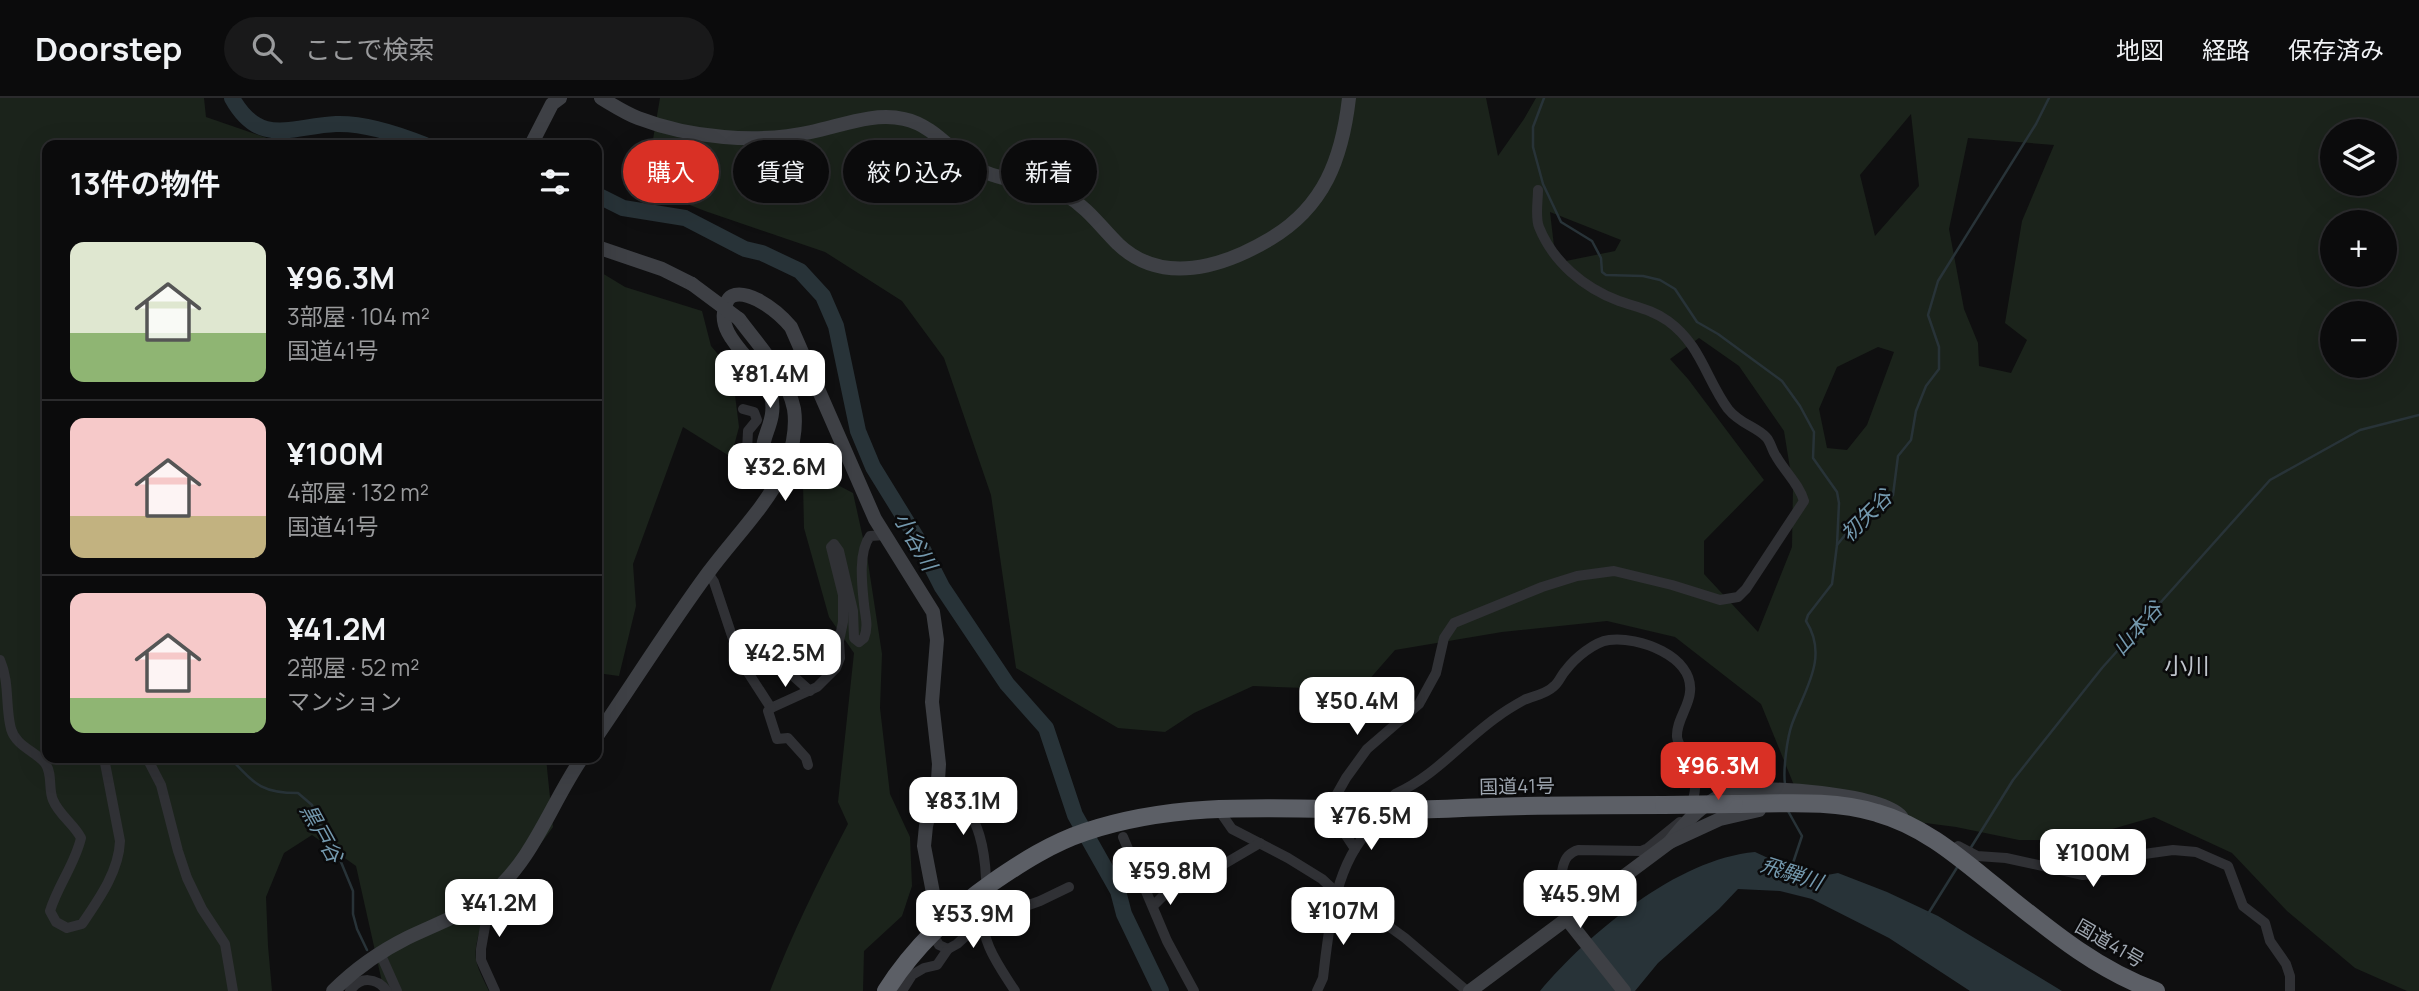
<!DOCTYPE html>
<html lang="ja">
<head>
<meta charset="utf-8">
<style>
  :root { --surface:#0b0b0c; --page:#19191a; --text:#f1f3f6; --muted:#9a9b9d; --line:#2b2b2d; --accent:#d93025 }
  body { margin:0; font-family:Manrope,"Noto Sans JP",sans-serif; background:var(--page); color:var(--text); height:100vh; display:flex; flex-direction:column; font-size:26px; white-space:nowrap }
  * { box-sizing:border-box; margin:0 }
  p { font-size:23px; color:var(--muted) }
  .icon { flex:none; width:38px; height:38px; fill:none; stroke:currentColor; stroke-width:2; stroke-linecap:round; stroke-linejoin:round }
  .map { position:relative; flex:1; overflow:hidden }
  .drawer { position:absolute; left:42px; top:42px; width:560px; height:623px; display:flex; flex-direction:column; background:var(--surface); border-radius:14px; box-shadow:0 7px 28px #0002,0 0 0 2px var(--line) }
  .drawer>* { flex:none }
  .banner { position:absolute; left:623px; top:42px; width:665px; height:63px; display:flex; gap:14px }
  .buttons { position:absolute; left:2320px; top:21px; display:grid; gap:14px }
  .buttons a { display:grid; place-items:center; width:77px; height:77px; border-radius:50%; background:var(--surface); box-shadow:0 7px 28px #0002,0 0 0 2px var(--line); font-size:35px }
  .price { position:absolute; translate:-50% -60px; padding:0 16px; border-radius:14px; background:#fff; color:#222; font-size:23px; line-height:46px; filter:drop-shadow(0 2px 4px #0008) }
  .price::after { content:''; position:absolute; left:50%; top:42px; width:21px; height:16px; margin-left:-10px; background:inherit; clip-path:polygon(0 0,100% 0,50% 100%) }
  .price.selected { background:var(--accent); color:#fff }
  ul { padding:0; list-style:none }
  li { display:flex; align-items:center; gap:21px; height:175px; padding:0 28px }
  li+li { border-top:2px solid var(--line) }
  li span { display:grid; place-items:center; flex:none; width:196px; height:140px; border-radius:14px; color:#555 }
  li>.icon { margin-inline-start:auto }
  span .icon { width:84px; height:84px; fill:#fffc; stroke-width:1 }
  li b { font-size:30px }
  h2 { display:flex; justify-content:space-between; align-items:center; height:84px; padding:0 28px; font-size:30px }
  .tag { padding:0 24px; border-radius:32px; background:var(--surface); box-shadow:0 7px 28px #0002,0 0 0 2px var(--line); font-size:24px; line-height:63px }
  .tag.selected { background:var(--accent); color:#fff }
  header { display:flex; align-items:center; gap:42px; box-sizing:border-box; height:98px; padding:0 35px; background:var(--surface); border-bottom:2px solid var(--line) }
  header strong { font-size:33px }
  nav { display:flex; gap:38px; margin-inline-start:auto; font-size:24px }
  .search { width:490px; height:63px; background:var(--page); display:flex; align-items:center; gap:18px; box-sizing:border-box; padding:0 24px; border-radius:38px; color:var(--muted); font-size:26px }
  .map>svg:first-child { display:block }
  .green { fill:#1b231b; fill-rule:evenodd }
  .water { fill:#283338 }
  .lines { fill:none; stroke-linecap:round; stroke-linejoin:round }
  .stream { stroke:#283338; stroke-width:2.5 }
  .river { stroke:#283338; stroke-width:16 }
  .street { stroke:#303135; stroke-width:10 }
  .secondary { stroke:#3e4045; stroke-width:14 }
  .highway { stroke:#5c5f66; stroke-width:18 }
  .secondary-bridge { stroke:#3e4045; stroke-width:14 }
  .highway-bridge { stroke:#5c5f66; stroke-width:18 }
  .labels { text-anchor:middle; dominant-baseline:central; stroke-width:5; stroke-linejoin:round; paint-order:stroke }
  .street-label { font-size:19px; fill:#9fa7b1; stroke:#0a0a0b }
  .water-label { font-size:21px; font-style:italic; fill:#7499ae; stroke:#0a0a0b }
  .quarter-label { font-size:23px; fill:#c0c5cd; stroke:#0a0a0b }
</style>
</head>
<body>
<header>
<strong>Doorstep</strong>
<div class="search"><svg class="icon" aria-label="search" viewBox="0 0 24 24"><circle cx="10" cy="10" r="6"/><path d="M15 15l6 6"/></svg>ここで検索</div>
<nav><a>地図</a><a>経路</a><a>保存済み</a></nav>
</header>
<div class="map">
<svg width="2419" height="893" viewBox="0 0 2419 893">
  <rect width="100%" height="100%" fill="#0f0f10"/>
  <g class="green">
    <path d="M0,0h204l2,19 81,28h-240v613h499l7,69 -72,98c-9,34 -7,35 8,66h-105l-28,-125 -44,-31 -28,18 -18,44 2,49 4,45h-272z"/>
    <path d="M660,0h826l12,58 26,-37 12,-21h883v893h-12l-52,-23 -68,-57 -55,-58 -78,-36 -80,23h-55l-63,-13 -46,-6 -110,-21 -39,-96 -86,-67 -68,-16 -105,11 -107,18 -35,40 -107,-4 -59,27 -29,19 -47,-4 -102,-60 -25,-173 -47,-137 -42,-57 -77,-49 -120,-41 -48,-19 -6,-41zM1911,16l8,72 -44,50 -15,-61zM2333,33h52v53h-52zM1968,40l86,7 -32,76 -17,102 22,17 -16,33 -32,-7 -1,-23 -14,-34 -15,-80zM1550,114l71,28 -6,11 -59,12zM2333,124h52v53h-52zM2333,215h52v53h-52zM1699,240l40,28 45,65 9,56 -1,60 -34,85 -54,-58v-33l60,-61 -76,-101 -18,-20zM1878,249l16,5 -27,73 -20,25 -20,-2 -8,-39 18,-42z"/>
    <path d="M597,172l28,17 77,24 9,35 21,25 7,56 -8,30 -48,-30 -50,137 3,42 -17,70 -22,-3z"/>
    <path d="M830,383l23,12 14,63 15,98 -2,54 10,86 20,43 2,49 -10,30 -38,35 -1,40h-93c22,-57 49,-112 78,-167l-10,-22 16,-149 -25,-36 -25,-89 -1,-45z"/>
  </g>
  <path class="water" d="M1755,754l46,21 15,4 22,-4 49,19 51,24 124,75h-92l-81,-53 -77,-39 -32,-8 -42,-2 -19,20 -61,54 -23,28h-95c49,-58 137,-132 215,-139z"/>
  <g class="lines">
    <g class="stream">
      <path d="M1544,0l-11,29v20l10,37 18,38 31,19 9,17 1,14 4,3 37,1 17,4 15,9 22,33 21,12 64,47 18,25 14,26 -1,26 24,34 2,11 -2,42 -5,39 -24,31 -2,6c23,36 -1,68 -14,103 -5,14 -9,46 -7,60"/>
      <path d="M1837,447l30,-37 12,1 14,-14 5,-39 13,-16 5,-29 10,-25 13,-17v-22l-11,-32 10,-34 98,-157 13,-26"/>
      <path d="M230,660c25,26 31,35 68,35l14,12 12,29 12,16 17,41v23l4,15 10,21"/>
      <path d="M1788,713l14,25 -12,36"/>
      <path d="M1970,751l43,-69 89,-112 168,-188 90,-50 59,-15"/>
      <path d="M1928,816l30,-48"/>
    </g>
    <g class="river">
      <path d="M232,0c28,50 59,28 104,26 30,-1 62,10 89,21"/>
      <path d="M597,97l26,13 62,10 60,31 17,4 38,18 23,25 13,30 22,105 15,36 45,73 24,47 65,97 39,44 29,87 43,76 6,23 37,77"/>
    </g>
    <g class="street">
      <path d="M743,311l11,3 3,8 -9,11 -1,20 15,1"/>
      <path d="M747,353l-3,10 8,15"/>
      <path d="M708,475l6,9 26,78 31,48 46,-21 19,-19 4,-10 -1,-17 4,-19v-27l-12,-48 3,-3 5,7 14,60 1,27 5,4 5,-4c5,-12 1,-22 0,-34 -2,-19 -6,-52 6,-68l15,-1"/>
      <path d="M0,562c10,23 5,46 11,69 5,17 24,22 34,34 8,11 3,25 8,37 6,15 21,24 28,38 -6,26 -23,47 -31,73l6,11 11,6 15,-4c17,-25 37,-53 38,-83l-16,-83"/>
      <path d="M782,568l28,25"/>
      <path d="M771,610l-3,3 9,28 11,-1 18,20 2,7"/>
      <path d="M147,660l14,27 17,66 9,27 15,31 23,35 8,47"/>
      <path d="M1333,703l13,-23 21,-29 52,-45 17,-31 8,-35 10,-15 88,-36 35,-11 37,-5 58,14 48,15 18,-3 8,-8 58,-88c-5,-17 -19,-29 -28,-45 -4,-5 -5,-14 -10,-19 -11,-11 -26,-13 -38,-28 -22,-30 -27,-64 -60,-88 -15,-11 -32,-14 -49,-20 -35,-13 -66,-39 -80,-74 -4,-10 -1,-26 -1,-37"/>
      <path d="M933,705c7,1 15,-1 22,1 25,6 30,53 31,74"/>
      <path d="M1222,711l1,7 9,13 56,29 34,21 15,14 21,11 47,34 62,53"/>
      <path d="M1394,712l1,-16c40,-18 67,-52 102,-77 8,-6 18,-12 27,-17 9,-4 22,-6 29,-13 6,-4 8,-12 13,-17 9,-12 28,-28 43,-30 29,-4 85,16 81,52 -1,15 -14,29 -13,45 1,11 12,19 16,28 4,12 3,31 -3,42"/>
      <path d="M1334,719l21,32"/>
      <path d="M1123,739l44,104 27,50"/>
      <path d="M1952,754l6,-6 19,10 29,2 77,17 27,-5 27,-15 36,-5 23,2 32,14 15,40 22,17 5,18 16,23 4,12v15"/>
      <path d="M480,804l7,13 -6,34v11l14,31"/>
      <path d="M1153,808l14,-14 16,-4 77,-45"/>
      <path d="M984,810c-6,31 15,58 31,83"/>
      <path d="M1566,820c-6,-12 -8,-51 2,-62 3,-3 6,-5 10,-6l63,1 7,-3 32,-26"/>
      <path d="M932,835l7,12 9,4"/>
      <path d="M380,855l17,38"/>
      <path d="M350,893c10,-15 26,-14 37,0"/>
      <path d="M902,893l10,-16 12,-7 13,-3 11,-16 9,-5 24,-22 59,-21 29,-14"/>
      <path d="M1317,893l6,-13c6,-51 11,-113 49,-151l1,-18"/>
    </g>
    <g class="secondary">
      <path d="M601,0c12,7 24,15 37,20 52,20 119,26 173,14 30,-6 62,-20 93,-13 29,6 47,32 70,47 27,18 62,13 90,28 23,13 36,32 54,50 44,42 105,23 152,-5 54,-32 72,-80 79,-141"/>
      <path d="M531,47l21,-41 8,-6"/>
      <path d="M597,149l65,22 30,15"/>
      <path d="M778,382c-35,-36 2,-47 -7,-85 -7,-31 -59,-57 -45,-91 1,-3 2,-6 6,-8 8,-4 18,0 26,4 13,7 23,15 33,27l84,192 58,93 4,28 -5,62 7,62 -1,16 -12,46 -2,20 10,52 10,24"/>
      <path d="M597,638c37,-54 72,-110 111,-163 25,-34 56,-64 75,-102 9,-18 14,-42 11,-62 -7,-34 -35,-63 -55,-90"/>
      <path d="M1670,744c14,-19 38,-44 61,-50 28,-8 156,2 171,26"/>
      <path d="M1566,820l58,73"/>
      <path d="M333,893c22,-22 46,-39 74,-53 27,-13 58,-24 82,-42 44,-35 62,-93 93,-138"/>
      <path d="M1470,893l200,-149 50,-23 39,-9"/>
    </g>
    <g class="highway">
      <path d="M1734,706c47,0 97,-5 143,9 43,12 76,39 109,66 53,42 105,89 170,112"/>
      <path d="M886,893c26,-42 67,-81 107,-109 29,-20 59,-39 92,-50 100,-34 207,-22 310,-22 31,0 63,-2 95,-3 58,-2 116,-2 174,-2"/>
    </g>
    <path class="secondary-bridge" d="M692,186l47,35"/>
    <path class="highway-bridge" d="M1664,707l70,-1"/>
  </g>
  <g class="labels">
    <g class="street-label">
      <text transform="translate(1517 688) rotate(-1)">国道41号</text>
      <text transform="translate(2110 845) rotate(30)">国道41号</text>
    </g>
    <g class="water-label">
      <text transform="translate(1866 417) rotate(-45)">初矢谷</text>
      <text transform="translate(916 443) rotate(60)">小谷川</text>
      <text transform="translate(2137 530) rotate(-48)">山本谷</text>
      <text transform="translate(322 735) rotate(61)">黒戸谷</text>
      <text transform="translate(1792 775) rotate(18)">飛騨川</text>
    </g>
    <g class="quarter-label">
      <text x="2187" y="567">小川</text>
    </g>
  </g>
</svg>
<div class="buttons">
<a><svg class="icon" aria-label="layers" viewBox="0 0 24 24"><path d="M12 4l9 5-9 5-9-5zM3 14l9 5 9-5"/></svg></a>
<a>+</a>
<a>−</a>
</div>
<b class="price" style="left:770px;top:312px">¥81.4M</b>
<b class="price" style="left:785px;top:405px">¥32.6M</b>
<b class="price" style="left:785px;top:591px">¥42.5M</b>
<b class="price" style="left:1357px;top:639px">¥50.4M</b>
<b class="price selected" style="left:1718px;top:704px">¥96.3M</b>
<b class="price" style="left:963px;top:739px">¥83.1M</b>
<b class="price" style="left:1371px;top:754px">¥76.5M</b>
<b class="price" style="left:2093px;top:791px">¥100M</b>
<b class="price" style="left:1170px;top:809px">¥59.8M</b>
<b class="price" style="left:1580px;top:832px">¥45.9M</b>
<b class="price" style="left:499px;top:841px">¥41.2M</b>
<b class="price" style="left:1343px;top:849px">¥107M</b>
<b class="price" style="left:973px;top:852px">¥53.9M</b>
<div class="banner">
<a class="tag selected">購入</a>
<a class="tag">賃貸</a>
<a class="tag">絞り込み</a>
<a class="tag">新着</a>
</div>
<section class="drawer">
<h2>13件の物件<svg class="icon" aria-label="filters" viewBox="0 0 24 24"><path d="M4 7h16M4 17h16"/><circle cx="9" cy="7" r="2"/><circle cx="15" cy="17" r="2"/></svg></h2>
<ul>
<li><span style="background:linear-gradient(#dfe7d0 65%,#8fb573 0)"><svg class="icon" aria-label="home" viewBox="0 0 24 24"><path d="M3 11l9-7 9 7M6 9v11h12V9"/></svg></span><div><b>¥96.3M</b><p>3部屋 · 104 m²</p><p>国道41号</p></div></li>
<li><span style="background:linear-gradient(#f6c9c9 70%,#c2b280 0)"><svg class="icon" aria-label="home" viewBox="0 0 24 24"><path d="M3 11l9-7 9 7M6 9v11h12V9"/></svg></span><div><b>¥100M</b><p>4部屋 · 132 m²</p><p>国道41号</p></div></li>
<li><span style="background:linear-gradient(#f6c9c9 75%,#8fb573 0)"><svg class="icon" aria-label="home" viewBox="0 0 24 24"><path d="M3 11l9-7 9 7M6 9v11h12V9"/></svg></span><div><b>¥41.2M</b><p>2部屋 · 52 m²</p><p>マンション</p></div></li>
</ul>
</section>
</div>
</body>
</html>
